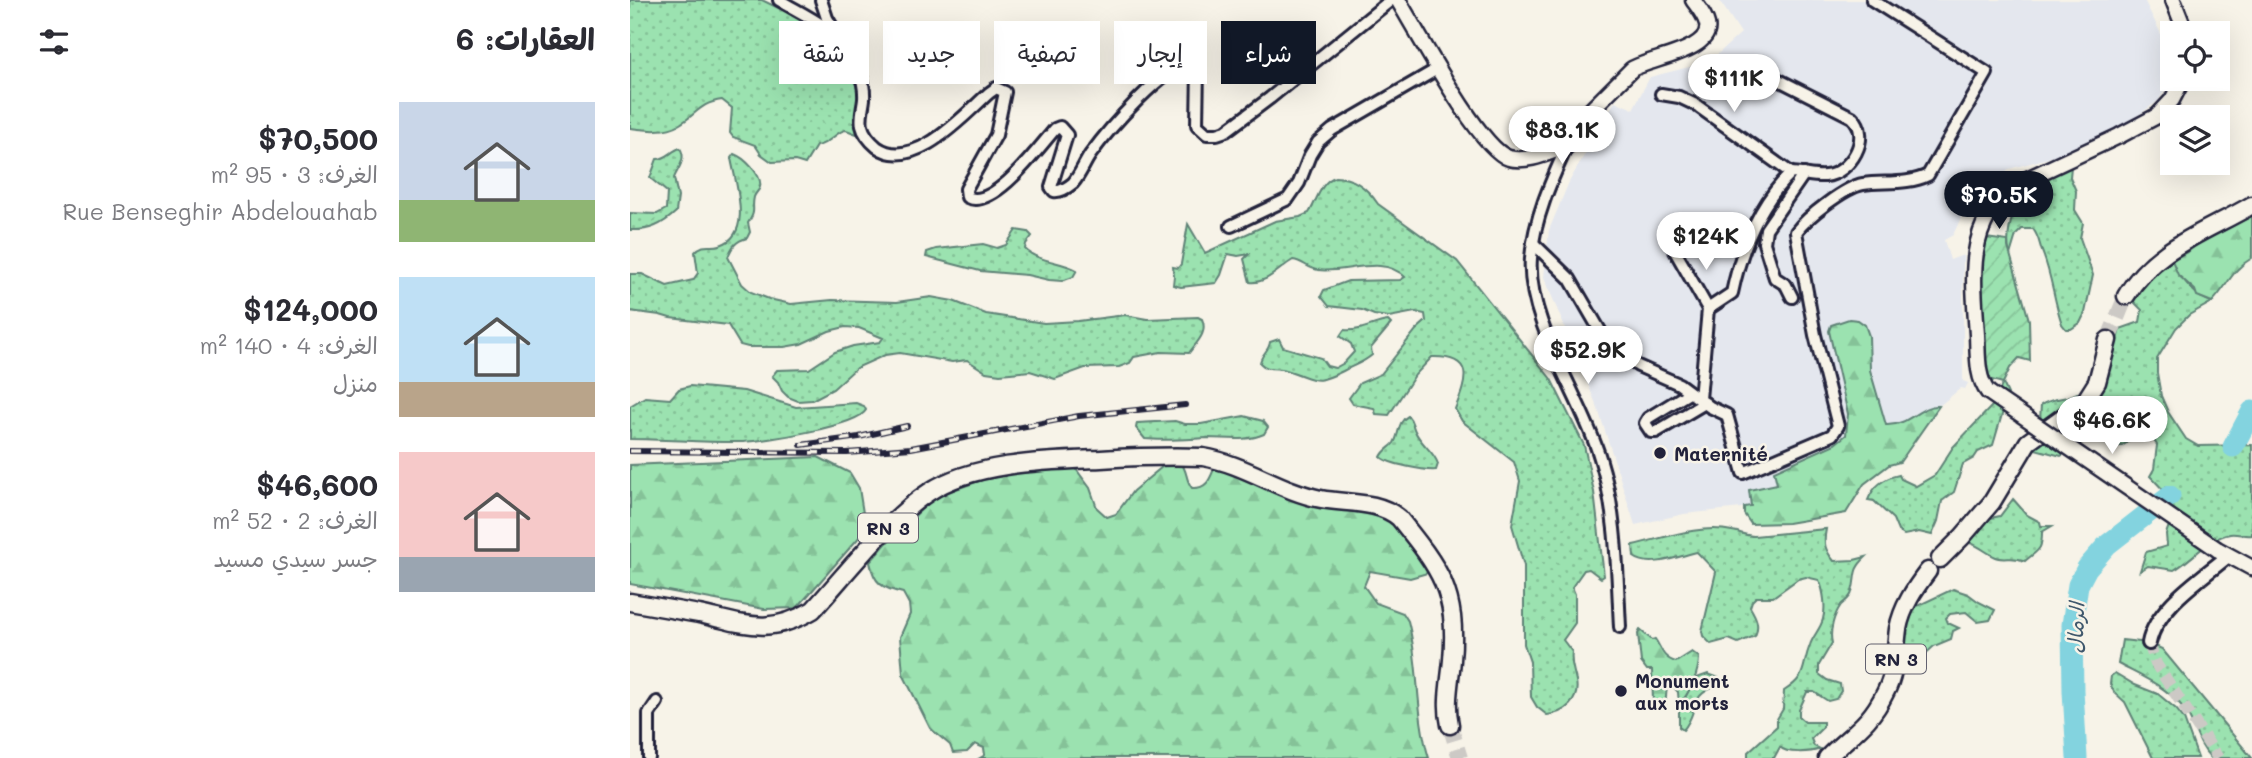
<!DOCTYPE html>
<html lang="ar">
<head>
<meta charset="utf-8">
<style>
  :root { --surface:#fff; --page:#f7f7f7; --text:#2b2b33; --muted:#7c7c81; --accent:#111827 }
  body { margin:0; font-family:Mali,"Playpen Sans Arabic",sans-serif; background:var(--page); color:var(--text); direction:rtl; height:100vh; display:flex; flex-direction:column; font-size:26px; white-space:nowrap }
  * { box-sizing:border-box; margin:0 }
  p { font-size:23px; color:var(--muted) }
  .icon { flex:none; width:38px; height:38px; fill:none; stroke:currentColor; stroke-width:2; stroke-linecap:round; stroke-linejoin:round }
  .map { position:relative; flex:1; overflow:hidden; direction:ltr }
  .panel { display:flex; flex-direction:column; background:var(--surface); width:630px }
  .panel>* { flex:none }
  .hud { position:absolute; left:21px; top:21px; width:665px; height:63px; direction:rtl; display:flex; gap:14px }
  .controls { position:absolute; left:1530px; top:21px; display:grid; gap:14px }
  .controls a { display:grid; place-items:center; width:70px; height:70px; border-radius:0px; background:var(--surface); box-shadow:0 7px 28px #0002; font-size:35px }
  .price { position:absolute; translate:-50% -60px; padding:0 16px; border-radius:24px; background:#fff; color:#222; font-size:23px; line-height:46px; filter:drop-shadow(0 2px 4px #0008) }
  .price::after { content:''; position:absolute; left:50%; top:42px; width:21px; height:16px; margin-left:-10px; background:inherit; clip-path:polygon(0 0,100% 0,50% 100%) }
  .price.active { background:var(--accent); color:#fff }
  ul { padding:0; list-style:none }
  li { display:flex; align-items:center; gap:21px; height:175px; padding:0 35px }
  li span { display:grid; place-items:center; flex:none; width:196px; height:140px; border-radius:0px; color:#555 }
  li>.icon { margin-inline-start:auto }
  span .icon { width:84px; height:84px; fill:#fffc; stroke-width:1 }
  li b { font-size:30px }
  h2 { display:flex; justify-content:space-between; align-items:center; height:84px; padding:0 35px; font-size:30px }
  .tag { padding:0 24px; border-radius:0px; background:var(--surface); box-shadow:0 7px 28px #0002; font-size:24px; line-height:63px }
  .tag.active { background:var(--accent); color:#fff }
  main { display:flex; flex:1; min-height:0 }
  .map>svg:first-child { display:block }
  .built { fill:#e4e7ee }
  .grass { fill:url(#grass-dots); stroke:#5e8276; stroke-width:2 }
  .forest { fill:url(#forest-firs); stroke:#5e8276; stroke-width:2 }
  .garden { fill:url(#garden-furrows); stroke:#5e8276; stroke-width:2 }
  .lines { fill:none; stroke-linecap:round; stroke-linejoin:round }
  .river { stroke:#83d3df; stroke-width:21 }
  .tertiary-tunnel { stroke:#ccc9c5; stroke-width:12; stroke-dasharray:12 6; stroke-linecap:butt }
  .primary-tunnel { stroke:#ccc9c5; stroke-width:16; stroke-dasharray:16 8; stroke-linecap:butt }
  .minor-casing { stroke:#22223b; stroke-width:16 }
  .tertiary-casing { stroke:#22223b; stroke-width:18 }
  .secondary-casing { stroke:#22223b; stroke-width:19 }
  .primary-casing { stroke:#22223b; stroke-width:21 }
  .minor { stroke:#f7f3e8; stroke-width:10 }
  .tertiary { stroke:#f7f3e8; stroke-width:12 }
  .secondary { stroke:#f7f3e8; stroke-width:14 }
  .primary { stroke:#f7f3e8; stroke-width:16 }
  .rail-casing { stroke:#22223b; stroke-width:6 }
  .rail { stroke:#f7f3e8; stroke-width:3.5; stroke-dasharray:10; stroke-linecap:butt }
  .secondary-bridge-casing { stroke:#22223b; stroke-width:19; stroke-linecap:butt }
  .secondary-bridge { stroke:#f7f3e8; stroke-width:14 }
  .poi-dot { fill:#22223b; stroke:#f7f3e8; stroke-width:2.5 }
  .labels { text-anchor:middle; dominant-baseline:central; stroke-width:5; stroke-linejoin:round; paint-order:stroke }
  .shield { fill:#f7f3e8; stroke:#62616f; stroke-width:2 }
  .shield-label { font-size:18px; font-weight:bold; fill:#22223b }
  .poi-label { font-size:19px; font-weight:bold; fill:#22223b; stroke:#f7f3e8; text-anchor:start }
  .water-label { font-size:21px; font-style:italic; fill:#3f576c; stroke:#f7f3e8 }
</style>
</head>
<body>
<main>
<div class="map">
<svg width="1622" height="758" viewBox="0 0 1622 758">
  <defs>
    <pattern id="grass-dots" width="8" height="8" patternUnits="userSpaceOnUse" patternTransform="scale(1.75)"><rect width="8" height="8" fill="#9be2b0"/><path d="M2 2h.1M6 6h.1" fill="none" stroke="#85c298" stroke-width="1.8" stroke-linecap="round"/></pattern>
    <pattern id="forest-firs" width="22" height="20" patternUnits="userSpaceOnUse" patternTransform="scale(1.75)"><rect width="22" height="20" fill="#9be2b0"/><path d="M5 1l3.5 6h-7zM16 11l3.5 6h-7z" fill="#85c298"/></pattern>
    <pattern id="garden-furrows" width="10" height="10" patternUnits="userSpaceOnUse" patternTransform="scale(1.75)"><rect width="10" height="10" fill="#9be2b0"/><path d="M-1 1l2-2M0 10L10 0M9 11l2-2" fill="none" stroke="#85c298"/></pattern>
  </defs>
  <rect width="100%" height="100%" fill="#f7f3e8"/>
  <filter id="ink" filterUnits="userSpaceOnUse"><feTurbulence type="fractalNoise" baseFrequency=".0143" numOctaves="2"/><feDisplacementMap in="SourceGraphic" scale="14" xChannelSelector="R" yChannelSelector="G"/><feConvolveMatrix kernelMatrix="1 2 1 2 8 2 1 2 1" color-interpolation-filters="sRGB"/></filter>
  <g filter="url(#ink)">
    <path class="built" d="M1089,0h425l28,56v23l-14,22 -29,21 -74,34 -46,13 -26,32 -17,6 -13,28 -9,5 6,20 13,-5v126l5,2 -3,6 -4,-1 -22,18 -39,56 -25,9 -98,13 -26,23 -67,7 -49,11 -37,-116 -54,-132 5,-47 20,-48 46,-81 18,8 17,-32 59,-15 32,-29z"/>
    <g class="grass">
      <path d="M0,0h132l39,19 35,27 12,17 11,31 -4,26 2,14c-4,-1 -7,-3 -11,-4 -9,0 -15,14 -30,16l-11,18 -10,-3 -23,1 -11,-8 -6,-9 -22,-8 -3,-4 2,-25 -10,-8c-22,3 -25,14 -42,24 -14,9 -35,6 -50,4z"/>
      <path d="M50,148c7,11 -2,20 -6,30l4,19 -2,15c-14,13 -27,19 -46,18v-17l27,1 9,-5 1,-17 -17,-14 7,-19c10,0 14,-8 23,-11z"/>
      <path d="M104,154c9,3 29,21 26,33 -1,4 -5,6 -6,10 -3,13 3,12 -6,26l2,9 -3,6c-11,3 -15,8 -19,19l14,27 9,8 18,7 22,5 41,-4 65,2 34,-5 22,4 33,13 58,9 34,-2 47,-6 22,4 51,-2 4,2c6,14 -5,23 -13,34l-28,-1 -27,5 -4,6 -11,4 -34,1 -30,11 -25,-8 -30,3 -14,-2 -19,-12 -15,2 -52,-9 -15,2 -29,13 -23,21 -21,11 -14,1 -10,-4 -6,-6 -4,-9 -6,-6 5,-6 32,-1 26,-17 18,-6 27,-4 3,-4 -24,-10 -14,-1 -16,4 -28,13 -17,3h-36l-8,-2 -12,-20 -58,-7 -10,-3 -30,-4v-37h12l25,12 26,-6 5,-7 -3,-21c9,-10 15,-4 25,-7 34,-10 15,-63 11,-87z"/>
      <path d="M1441,167l-1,10 6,14 -1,19 8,13 -3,15 13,37 -8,38 -5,10 -9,6h-5l-4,-5c-8,-23 -10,-47 -19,-70 -4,-9 -3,-16 -10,-25h-11l-6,6 -6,20c-6,-21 5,-60 24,-72 11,-7 25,-11 37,-16z"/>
      <path d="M705,177c20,0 33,12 43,27l79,57 94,118 33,66 10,47 10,84 -3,2 -12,-9 -5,1 -12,17 3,7v29l-12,17 9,12c-2,12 2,18 4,29 4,20 -11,32 -29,34l-10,-8 -6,-10 -1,-35 -6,-18v-78l-12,-41 8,-44 -6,-19 -52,-41 -7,-12c12,-29 20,-53 -23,-52l-17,18 -26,40 -13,-1 -2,-6 -21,-4 -4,-6 11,-15 21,-9 35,-44 10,-9 -1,-7 -10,-2 -26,5 -15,-2 -12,-5 -33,-4 -8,-10 3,-6 24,-9 52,-1 5,-3c-22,-23 -60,-3 -87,-7 -10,-1 -15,-9 -25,-10 -14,8 -26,24 -43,22l-6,-23 5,-5 -11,2 -10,-2 -7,21 -5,8 -35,4 -8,-2 1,-9 -1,-9 5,1 3,-4 7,-40 17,29 70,-32 25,-4 9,-4c8,-12 11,-31 26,-36z"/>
      <path d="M386,230l12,2 4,4 -6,8 -1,5c13,13 36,12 52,21l-4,7 -11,4 -13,-1 -22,-5 -47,-4 -54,-14 1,-5 9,-3 47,-5 14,4 9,-3z"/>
      <path d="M1542,260c8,16 22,37 40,42l-23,13 -13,13 -19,31v14l4,23 7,16 18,27 12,7 54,-1v90c-8,1 -15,-2 -22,-1 -22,4 -38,26 -56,36l-26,-4 -8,5 6,-19 21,-6 -1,-12 7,-20 -4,-7v-11l-19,-20 4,-7 3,-24c-11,-14 -9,-32 -18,-47l-5,1c2,23 14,31 -12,47h-6l-7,-10 -14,-9 -12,8 1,6 -23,15 -26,-7 -3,-5 8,-24 1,-15c11,-8 24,-5 36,-12l12,12 17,-25 14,-51 20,-7 2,-12 -10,-10 2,-6 28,-30z"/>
      <path d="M758,321l3,3 -20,24 1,7c-9,8 -18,10 -29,16 -30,15 -27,8 -57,-1 -9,-3 -19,1 -26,-7 1,-9 9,-12 10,-21l9,-3 4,8 38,11 6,8 8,2 9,-5 10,-11 -3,-8 -11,-8 4,-6c17,2 28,-7 44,-9z"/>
      <path d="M1373,383l5,11 -15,51 -15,7 -4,6 -11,6 -9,28 -12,9 -4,20 -6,14 -13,-3 -15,3 -6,-4 -5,-12 -19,-18 -6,-1c6,-15 16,-22 31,-25l2,4 15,7 19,-11 18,-28 39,-41z"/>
      <path d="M60,386l54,5 52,16 60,-4 8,3 2,4c-8,16 -102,31 -123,32 -37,1 -75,-3 -113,-3v-33l15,-9 25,2 9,-10z"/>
      <path d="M614,416l19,5 5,6 -4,7c-18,8 -37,4 -56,4 -21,1 -42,3 -63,1l-9,-11 1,-5 38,-2 10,3h16z"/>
      <path d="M778,416c5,5 4,9 7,15 6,14 19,20 23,33l-2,6c-11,1 -48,-6 -55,-13 3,-7 9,-9 13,-14 6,-10 3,-21 14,-27z"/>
      <path d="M1383,499l14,16 13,7 1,4h11l-10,6c0,19 -3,17 -17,29 -13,-6 -19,0 -29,-4 -10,-4 -16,-11 -26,-14l-1,-7 17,-17 14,-3z"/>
      <path d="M1196,529c-3,15 -1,21 8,32l20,-1 12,-3c-15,14 -9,18 -14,35 -1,6 -7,9 -11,13 -7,10 -12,26 -9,38l-13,22v9l8,6 13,4 1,7 -5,8 -8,2 -14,-9h-7l-8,18v7l6,5h18v5l-12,12 3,7 6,3c-10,4 -34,5 -40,-2l-6,11h-26v-6l29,-26v-7l6,-10 1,-18c24,-15 17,-23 26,-46 3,-9 11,-17 13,-26 3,-11 1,-28 -4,-39l-13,-3 -8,2 -25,18h-17l-4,4 -2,6c6,10 10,18 5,29l-17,7 -9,-4 -18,5 -8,-8 -1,-5 14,-59 -19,-20c-18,4 -47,17 -63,5l-1,-12c31,-7 67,-21 99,-14 8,1 14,5 22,5z"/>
      <path d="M1323,589l15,5 11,8 16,8 -5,10 -12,2 -12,-10 -16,2 -4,4 2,5 11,5 -6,3 -2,8 -17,7 -13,12c-25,-15 -18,-27 -8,-50z"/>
      <path d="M1492,640l27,3 13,6 90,109h-41c-12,-12 -15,-28 -23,-43 -15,-26 -44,-37 -70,-51z"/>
      <path d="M1485,673l20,12 23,9 18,15 8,10 14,39h-45l-28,-56 -11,-10 -4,-8 1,-8z"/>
      <path d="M1078,674l11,4v3l-2,5c-29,9 -18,27 -34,44l-4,-3v-22l6,-7 9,-19z"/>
    </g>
    <g class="forest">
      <path d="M1622,216v42c-21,12 -24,28 -40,44l-15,-6 -2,-6 -17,-15 -6,-15 17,-9 18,-14z"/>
      <path d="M1219,319l9,1 7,5 4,11 1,34 16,55c23,1 35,-21 53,-19l-39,56 -11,3 -25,19 -18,29 -58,10 -37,1 -7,-10v-7l7,-1 -2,-16 28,-6 -3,-13 61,-27 11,-9 2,-21 -19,-83 2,-6z"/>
      <path d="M188,457l32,16 9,15 4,25 -1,21 -65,74 -33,1 -134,-25v-119z"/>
      <path d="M538,462h12c8,8 5,18 12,26 16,1 18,-10 24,-24l161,49 20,14 34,45 -21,6 -40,-7 -6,15 12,17 27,10 5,8c12,45 7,92 21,137h-449l5,-3 -1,-7 -9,-4 -8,8 -14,1 -3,-8 -20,-17 -27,-54 -3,-37 10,-23 -1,-10 -6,-11c-21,-5 -29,-9 -33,-31l22,-25 44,-41 66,-23 71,-8 17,23 7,20 10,9 9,-3 17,-23z"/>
      <path d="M1010,630l12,10 3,-1c7,10 7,19 21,23l16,-10 7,5c0,16 -9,35 -20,48l-1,-13 -6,-7 -5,1 -2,21h-6l-6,-6 -1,-31h-5l-6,-8 -3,-28z"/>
    </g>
    <path class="garden" d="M1356,238l22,3v6l21,73 1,41 -11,-3 -9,10 -7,15 -11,-3v7l-5,-17 -9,-98z"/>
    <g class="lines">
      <g class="river">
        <path d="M1603,447l19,-36"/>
        <path d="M1447,758l-4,-67 -1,-66 6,-40 9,-17 20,-23 63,-49"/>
      </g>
      <path class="tertiary-tunnel" d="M1519,643l7,21 62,94"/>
      <g class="primary-tunnel">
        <path d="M1478,340l18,-44"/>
        <path d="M820,725l10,33"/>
      </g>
      <g class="minor-casing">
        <g id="minor">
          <path d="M149,0c23,14 53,27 69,49 9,14 17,33 16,50 -1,10 -4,17 -2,27 2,9 8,15 15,21 37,26 88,-33 112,-54l7,-5 9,4 -9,43 -30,54 1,8c26,14 73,-51 88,-68l5,-2 7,8 -16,52 3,4c7,1 13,-3 19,-8 7,-8 11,-19 17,-28 18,-25 74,-90 104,-95l4,8 -1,57 10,9h10l9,-3 44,-33 121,-98"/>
          <path d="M191,0l6,18 10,17"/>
          <path d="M1031,94l18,3 17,8 95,68"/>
          <path d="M937,146c-16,35 -33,73 -36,112 -5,64 51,139 69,200 17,54 17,113 20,169"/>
          <path d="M601,226l57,-27 11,-16 11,-28 8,-13 14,-12 107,-62"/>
          <path d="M903,243l37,36 39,67 29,20 41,18 31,23 17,8 16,58 89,-38 6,-9 -23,-91 -19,-103c11,-15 49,-45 67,-48 21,-3 45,1 65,-9l59,-102 -115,-73"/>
          <path d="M1045,251l33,58"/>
          <path d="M1162,297l-6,-12 -11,-7 -11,-35 2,-14 38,-55"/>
          <path d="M1059,393l-41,25 -3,5 6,9h5l49,-29"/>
          <path d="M1070,399l8,-90 24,-16c9,-43 27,-89 59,-120 11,0 23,4 34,3 25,-2 48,-40 27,-59l-77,-39"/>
          <path d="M19,758v-44l8,-12"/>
        </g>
      </g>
      <g class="tertiary-casing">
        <path id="tertiary" d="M1519,643c7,-36 52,-64 79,-87"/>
      </g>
      <g class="secondary-casing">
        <g id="secondary">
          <path d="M768,0c19,31 81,149 111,158 19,5 40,-6 58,-12l17,-29 48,-48c18,-11 81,-18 75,-45 -2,-9 -9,-17 -14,-24"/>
          <path d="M1543,0l13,33"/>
          <path d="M1358,392c-12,-15 -10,-39 -11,-57 -4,-62 -13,-119 48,-155l94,-44 38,-20 15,-16 11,-21"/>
          <path d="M1587,549l35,19"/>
        </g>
      </g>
      <g class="primary-casing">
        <g id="primary">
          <path d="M1496,296c28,-48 80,-64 126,-91"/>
          <path d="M1310,559l22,-22 30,-35 36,-60 57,-41 12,-19 11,-42"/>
          <path d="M0,602c23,4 46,8 69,12 46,10 70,22 114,-4 33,-36 76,-92 116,-118 45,-30 120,-31 172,-33 34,-2 68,-3 102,-2 42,7 77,34 118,42 26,5 57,1 78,19 41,51 59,74 53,142 -2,23 -7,43 -2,65"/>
          <path d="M1197,758c23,-24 42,-32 58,-65 11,-20 10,-42 13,-64 4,-22 17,-41 30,-58"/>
        </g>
      </g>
      <use href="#minor" class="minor"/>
      <use href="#tertiary" class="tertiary"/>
      <use href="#secondary" class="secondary"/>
      <use href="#primary" class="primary"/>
      <g class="rail-casing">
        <g id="rail">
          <path d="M171,445l58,-8 48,-11"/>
          <path d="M0,451l217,2 64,-5 168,-32 106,-11"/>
        </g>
      </g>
      <use href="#rail" class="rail"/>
      <g class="secondary-bridge-casing">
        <path id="secondary-bridge" d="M1358,392l229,157"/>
      </g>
      <use href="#secondary-bridge" class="secondary-bridge"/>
    </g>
  </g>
  <g class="poi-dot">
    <circle cx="1030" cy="453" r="7"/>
    <circle cx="991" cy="691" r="7"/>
  </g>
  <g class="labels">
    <g class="shield">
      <rect x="228" y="513.5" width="60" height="29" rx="5"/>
      <rect x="1236" y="644.5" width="60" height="29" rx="5"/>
    </g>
    <g class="shield-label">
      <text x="258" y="528">RN 3</text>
      <text x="1266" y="659">RN 3</text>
    </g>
    <g class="poi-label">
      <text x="1044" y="453">Maternité</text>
      <text x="1005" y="680">Monument<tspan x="1005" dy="22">aux morts</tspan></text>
    </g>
    <g class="water-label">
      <text transform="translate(1445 628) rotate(-88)">الرمال</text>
    </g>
  </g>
</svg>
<div class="controls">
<a><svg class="icon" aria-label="locate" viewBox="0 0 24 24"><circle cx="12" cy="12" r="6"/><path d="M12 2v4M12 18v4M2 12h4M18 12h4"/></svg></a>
<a><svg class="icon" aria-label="layers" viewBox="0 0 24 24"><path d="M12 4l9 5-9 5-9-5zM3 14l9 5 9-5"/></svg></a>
</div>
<b class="price" style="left:1104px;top:114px">$111K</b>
<b class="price" style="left:932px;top:166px">$83.1K</b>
<b class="price active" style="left:1369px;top:231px">$70.5K</b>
<b class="price" style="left:1076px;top:272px">$124K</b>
<b class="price" style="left:958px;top:386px">$52.9K</b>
<b class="price" style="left:1482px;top:456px">$46.6K</b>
<div class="hud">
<a class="tag active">شراء</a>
<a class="tag">إيجار</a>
<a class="tag">تصفية</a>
<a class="tag">جديد</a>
<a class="tag">شقة</a>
</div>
</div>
<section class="panel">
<h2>العقارات: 6<svg class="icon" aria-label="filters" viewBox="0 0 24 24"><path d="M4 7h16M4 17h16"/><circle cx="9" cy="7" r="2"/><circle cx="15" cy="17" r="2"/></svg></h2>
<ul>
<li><span style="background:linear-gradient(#c9d6e8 70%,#8fb573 0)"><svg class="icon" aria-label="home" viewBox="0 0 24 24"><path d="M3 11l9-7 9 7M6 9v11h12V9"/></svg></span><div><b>$70,500</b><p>الغرف: 3 · 95 m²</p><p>Rue Benseghir Abdelouahab</p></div></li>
<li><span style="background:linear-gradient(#bfe0f5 75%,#b9a48a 0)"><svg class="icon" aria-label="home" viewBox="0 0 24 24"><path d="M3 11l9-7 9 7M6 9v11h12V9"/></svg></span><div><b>$124,000</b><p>الغرف: 4 · 140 m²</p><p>منزل</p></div></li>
<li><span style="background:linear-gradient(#f6c9c9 75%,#9aa5b1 0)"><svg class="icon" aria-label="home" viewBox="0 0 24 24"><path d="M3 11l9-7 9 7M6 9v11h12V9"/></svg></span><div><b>$46,600</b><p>الغرف: 2 · 52 m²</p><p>جسر سيدي مسيد</p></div></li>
</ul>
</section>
</main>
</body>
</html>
